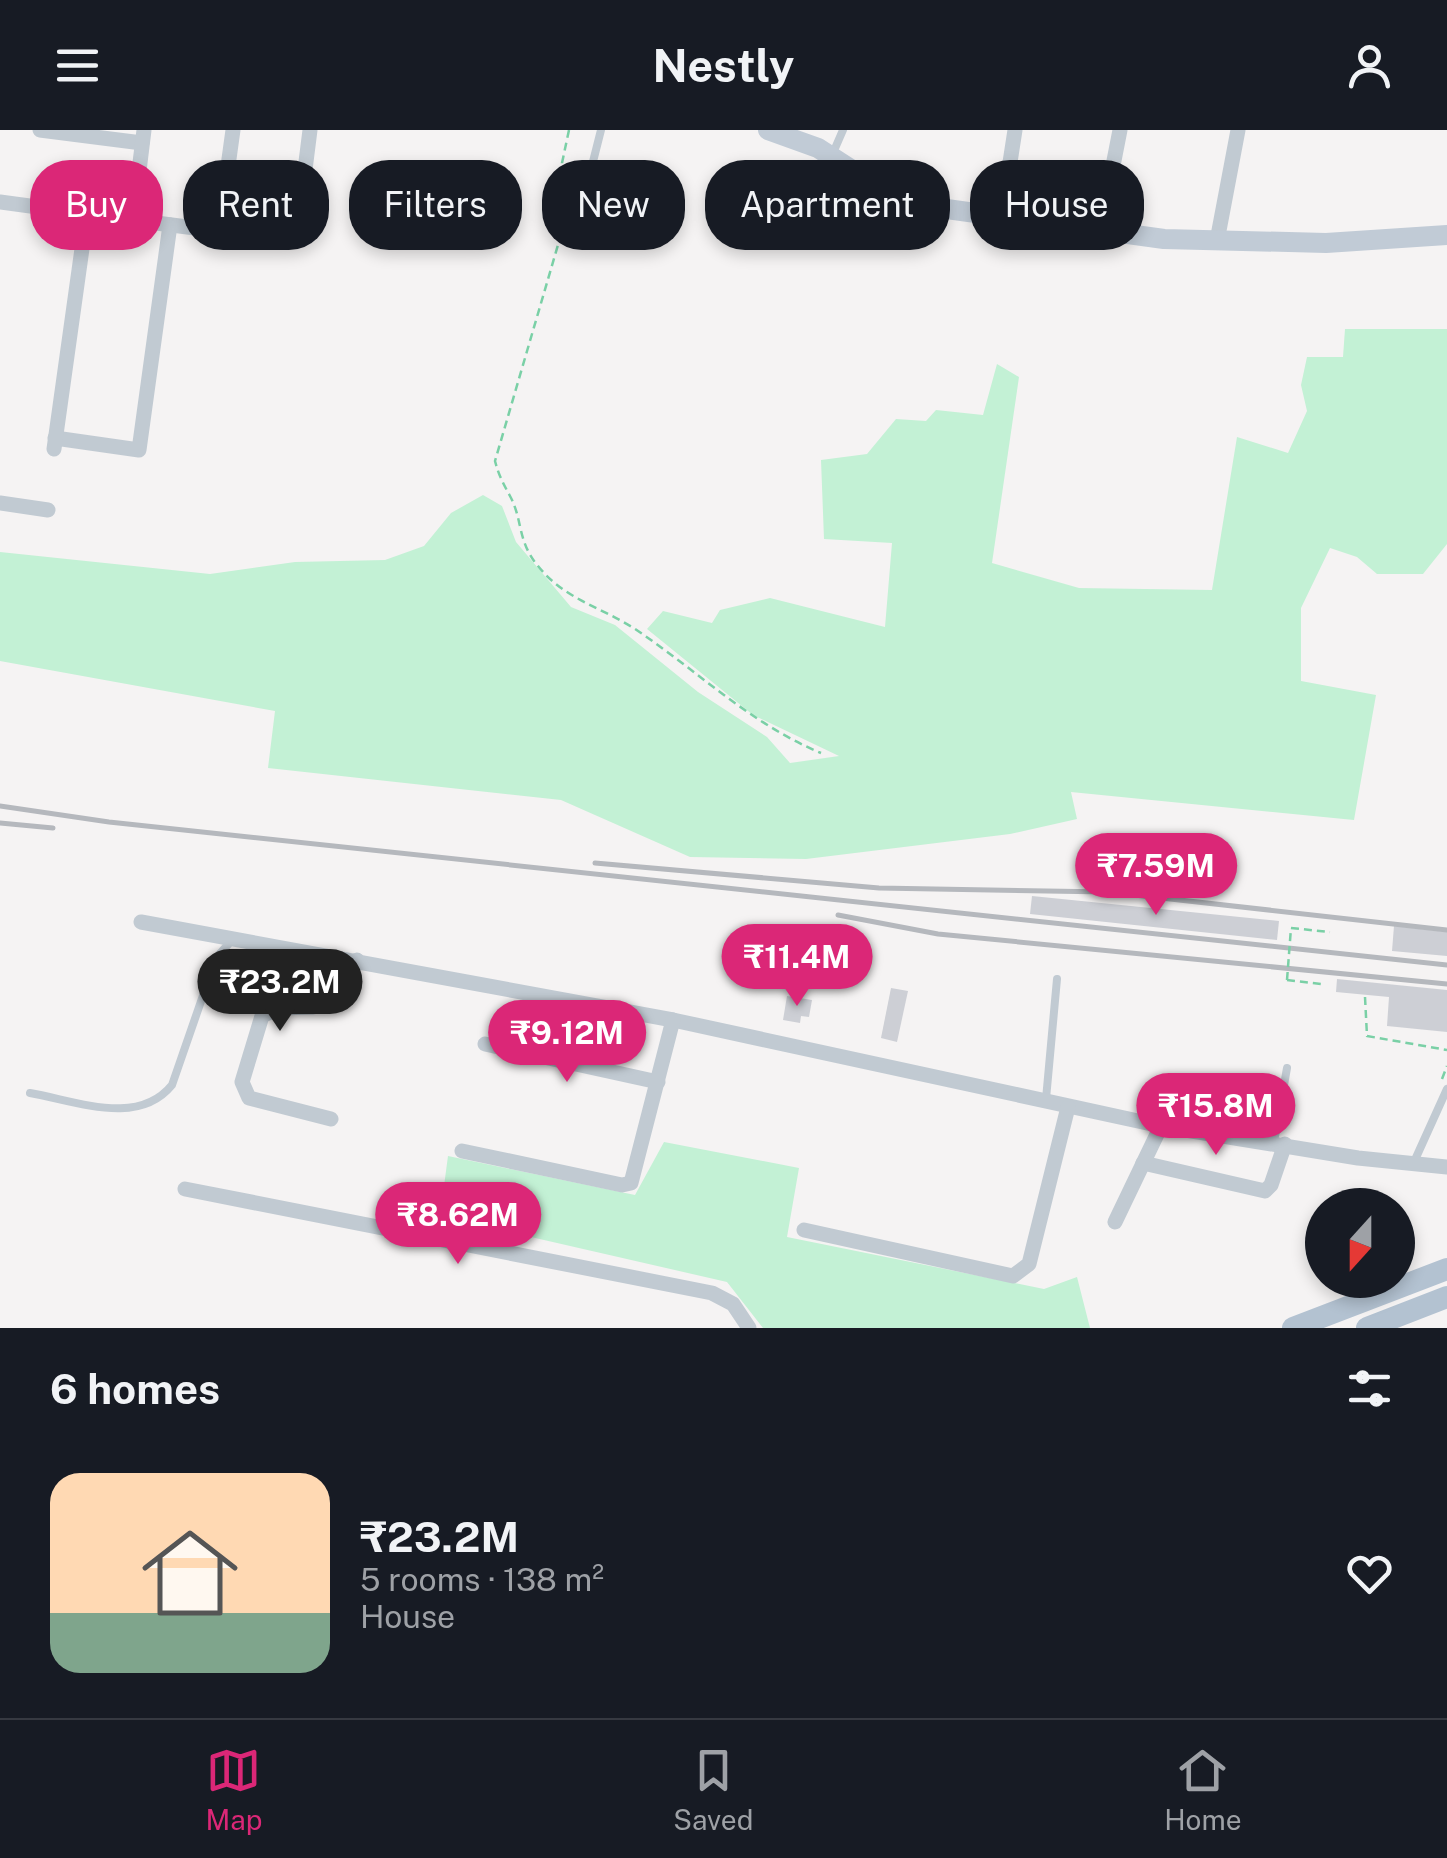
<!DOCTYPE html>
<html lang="en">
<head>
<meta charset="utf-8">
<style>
  :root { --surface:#171b24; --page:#242831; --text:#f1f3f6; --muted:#9ea1a6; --line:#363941; --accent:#db2777 }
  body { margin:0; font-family:"Public Sans",sans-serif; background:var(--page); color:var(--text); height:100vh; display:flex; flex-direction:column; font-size:38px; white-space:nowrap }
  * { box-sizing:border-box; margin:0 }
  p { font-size:32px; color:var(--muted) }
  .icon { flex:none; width:55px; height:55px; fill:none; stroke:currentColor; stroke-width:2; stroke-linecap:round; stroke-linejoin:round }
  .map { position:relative; height:1198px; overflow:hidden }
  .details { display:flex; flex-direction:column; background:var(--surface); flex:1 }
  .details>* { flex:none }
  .hud { position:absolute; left:30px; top:30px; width:1388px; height:90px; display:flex; gap:20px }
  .needle { width:65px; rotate:201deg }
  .buttons { position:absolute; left:1305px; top:1058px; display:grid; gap:20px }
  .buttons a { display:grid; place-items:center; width:110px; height:110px; border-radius:50%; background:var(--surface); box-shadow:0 5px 15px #0003; font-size:50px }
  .price { position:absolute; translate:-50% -85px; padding:0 22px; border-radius:35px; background:var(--accent); color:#fff; font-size:32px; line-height:65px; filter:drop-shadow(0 2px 5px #0008) }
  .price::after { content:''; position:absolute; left:50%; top:60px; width:30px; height:22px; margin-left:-15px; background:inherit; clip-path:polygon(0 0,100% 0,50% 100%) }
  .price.active { background:#222; color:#fff }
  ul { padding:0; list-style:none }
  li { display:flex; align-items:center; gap:30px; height:250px; padding:0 50px }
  li span { display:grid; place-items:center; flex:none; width:280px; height:200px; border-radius:30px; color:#555 }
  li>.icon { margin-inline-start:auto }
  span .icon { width:120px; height:120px; fill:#fffc; stroke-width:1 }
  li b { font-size:42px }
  h2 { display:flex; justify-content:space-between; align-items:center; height:120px; padding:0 50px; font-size:42px }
  .chip { padding:0 35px; border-radius:40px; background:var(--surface); box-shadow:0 5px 15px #0003; font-size:35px; line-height:90px }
  .chip.active { background:var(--accent); color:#fff }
  header { display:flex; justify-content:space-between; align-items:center; height:130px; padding:0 50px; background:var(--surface); font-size:45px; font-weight:700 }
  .menu { display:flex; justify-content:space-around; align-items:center; height:140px; border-top:2px solid var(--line); background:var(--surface); font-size:28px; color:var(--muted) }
  .menu a { display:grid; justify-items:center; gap:5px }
  .menu .active { color:var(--accent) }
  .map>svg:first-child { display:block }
  .green { fill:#c3f1d5 }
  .building { fill:#cdcfd5 }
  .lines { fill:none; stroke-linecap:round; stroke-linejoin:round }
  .path { stroke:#7ad0a6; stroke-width:2.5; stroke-dasharray:8 5; stroke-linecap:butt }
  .lane { stroke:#c1cad2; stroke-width:8 }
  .street { stroke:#c1cad2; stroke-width:15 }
  .secondary { stroke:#c1cbd6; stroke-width:20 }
  .primary { stroke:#b3c2d1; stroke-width:22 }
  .rail { stroke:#b5b8bd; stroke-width:5 }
  .path-bridge { stroke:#7ad0a6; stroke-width:2.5; stroke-dasharray:8 5; stroke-linecap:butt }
</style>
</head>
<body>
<header><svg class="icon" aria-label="menu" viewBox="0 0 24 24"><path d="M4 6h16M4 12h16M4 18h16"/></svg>Nestly<svg class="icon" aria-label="person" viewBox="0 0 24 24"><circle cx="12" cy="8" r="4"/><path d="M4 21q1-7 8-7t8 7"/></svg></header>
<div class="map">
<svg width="1447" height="1198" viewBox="0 0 1447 1198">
  <rect width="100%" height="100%" fill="#f5f3f3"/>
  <g class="green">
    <path d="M1345,199h102v215l-24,30h-46l-20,-17 -27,-9 -29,60v73l75,14 -22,125 -283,-28 6,27 -67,15 -204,25 -116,-2 -129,-57 -293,-32 7,-57 -275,-50v-109l210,22 85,-12 90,-2 39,-14 27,-33 32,-18 19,11 14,36 55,65 44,18 83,67 69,45 23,26 49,-7 -86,-41 -106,-86 16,-18 49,12 8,-13 50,-12 115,29 7,-84 -68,-4 -3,-79 46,-6 29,-35 30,2 10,-11 47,5 14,-51 22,13 -27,186 87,25 133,2 25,-153 51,16 19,-42 -6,-26 6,-28h36z"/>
    <path d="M664,1012l135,26 -12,69 257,52 33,-12 13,51h-327l-36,-46 -287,-66 8,-60 187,39z"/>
  </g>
  <g class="building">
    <path d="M1032,766l247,25 -2,19 -247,-26z"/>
    <path d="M1394,796l53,6v24l-55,-5z"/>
    <path d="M1337,849l110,11v42l-60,-6 2,-29 -53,-5z"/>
    <path d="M891,858l17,3 -11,51 -16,-4z"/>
    <path d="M787,866l25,4 -3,17 -8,-1 -1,7 -17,-3z"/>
  </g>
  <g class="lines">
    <g class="path">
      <path d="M569,0l-7,33 -2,75 -65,223c4,15 8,22 15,35 13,24 7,45 28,70 26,33 63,41 97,63 63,42 114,94 186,124"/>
      <path d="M1291,798l39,4"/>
      <path d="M1287,850l34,4"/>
      <path d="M1365,867l2,39 80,14"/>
      <path d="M1442,949l5,-13"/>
    </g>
    <g class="lane">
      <path d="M833,23l10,-23"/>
      <path d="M584,67l17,-67"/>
      <path d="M30,963c47,8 108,34 142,-8l44,-127 16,-18"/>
      <path d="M1046,969l11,-120"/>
      <path d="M1274,1012l13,-74"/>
      <path d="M1414,1032l33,-73"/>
    </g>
    <g class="street">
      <path d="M40,0l102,13"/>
      <path d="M0,72l133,18 11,-90"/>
      <path d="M1002,84l13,-84"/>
      <path d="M133,90l163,21 14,-111"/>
      <path d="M219,101l14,-101"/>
      <path d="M1100,102l20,-102"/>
      <path d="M1217,111l21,-111"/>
      <path d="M55,308l84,12 31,-225"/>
      <path d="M54,319l33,-236"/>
      <path d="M0,373l48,7"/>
      <path d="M141,792l532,98 488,106 197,32 89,9"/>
      <path d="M485,914l173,38"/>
      <path d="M331,989l-82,-21 -7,-16 20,-66 17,-8 34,-1 44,-47"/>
      <path d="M462,1021l160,34 9,-2 42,-163"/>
      <path d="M1143,1033l122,28 6,-6 14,-41"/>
      <path d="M185,1059l527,104 21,11 16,24"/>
      <path d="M1115,1092l46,-96"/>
      <path d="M804,1100l209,46 16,-12 39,-157"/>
    </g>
    <path class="secondary" d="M768,0l50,18 82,53 25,5 239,33 162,4 121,-8"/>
    <g class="primary">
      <path d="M1293,1198l154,-59"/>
      <path d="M1367,1198l80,-31"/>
    </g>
    <g class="rail">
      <path d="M0,676l109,16 1338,143"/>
      <path d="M0,693l53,5"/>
      <path d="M595,733l284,25 229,4 339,38"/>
      <path d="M838,785l100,19 509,50"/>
    </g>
    <path class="path-bridge" d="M1287,850l4,-52"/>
  </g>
</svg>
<div class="buttons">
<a><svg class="needle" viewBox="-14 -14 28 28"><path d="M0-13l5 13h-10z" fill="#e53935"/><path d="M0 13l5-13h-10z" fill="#9ea1a6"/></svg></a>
</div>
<b class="price" style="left:1156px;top:788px">₹7.59M</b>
<b class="price" style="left:797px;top:879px">₹11.4M</b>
<b class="price active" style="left:280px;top:904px">₹23.2M</b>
<b class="price" style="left:567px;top:955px">₹9.12M</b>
<b class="price" style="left:1216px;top:1028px">₹15.8M</b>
<b class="price" style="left:458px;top:1137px">₹8.62M</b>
<div class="hud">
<a class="chip active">Buy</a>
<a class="chip">Rent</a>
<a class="chip">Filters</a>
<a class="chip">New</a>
<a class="chip">Apartment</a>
<a class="chip">House</a>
</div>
</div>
<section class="details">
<h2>6 homes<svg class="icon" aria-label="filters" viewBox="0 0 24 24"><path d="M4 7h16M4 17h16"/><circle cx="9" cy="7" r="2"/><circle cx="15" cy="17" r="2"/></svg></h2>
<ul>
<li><span style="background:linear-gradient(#ffd9b3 70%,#7fa58c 0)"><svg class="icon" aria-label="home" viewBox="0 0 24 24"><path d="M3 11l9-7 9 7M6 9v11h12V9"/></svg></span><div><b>₹23.2M</b><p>5 rooms · 138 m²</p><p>House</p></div><svg class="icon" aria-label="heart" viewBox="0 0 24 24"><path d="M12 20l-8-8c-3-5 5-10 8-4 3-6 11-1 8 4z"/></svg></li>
</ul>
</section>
<nav class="menu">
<a class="active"><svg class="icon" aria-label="map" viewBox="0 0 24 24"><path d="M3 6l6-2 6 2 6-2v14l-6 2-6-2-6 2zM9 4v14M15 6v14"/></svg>Map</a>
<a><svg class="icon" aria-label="saved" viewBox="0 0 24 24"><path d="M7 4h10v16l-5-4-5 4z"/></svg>Saved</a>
<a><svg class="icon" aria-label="home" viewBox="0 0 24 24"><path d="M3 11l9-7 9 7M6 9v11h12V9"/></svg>Home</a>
</nav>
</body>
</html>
